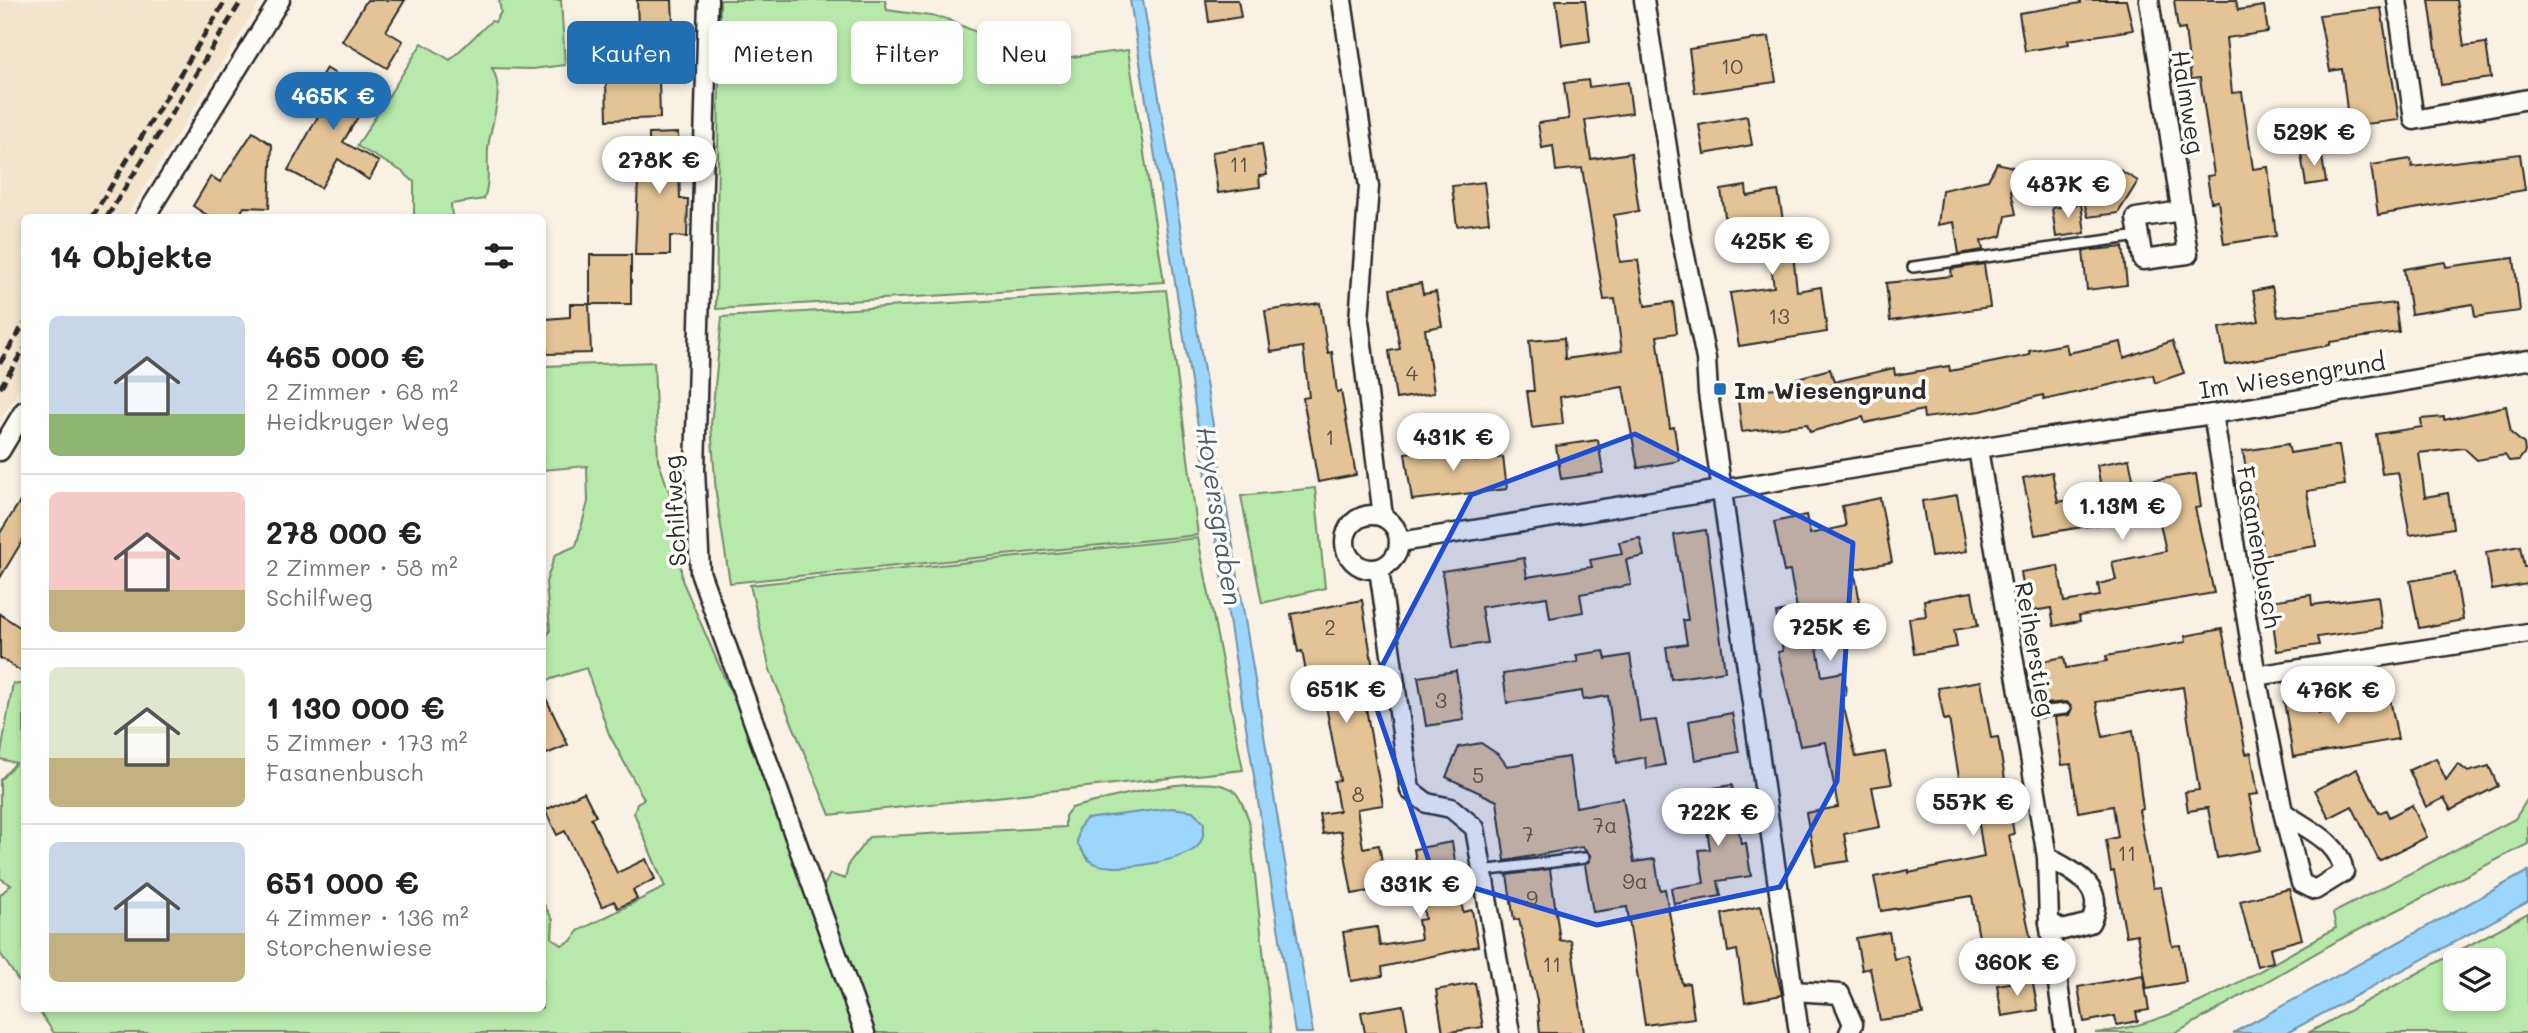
<!DOCTYPE html>
<html lang="de">
<head>
<meta charset="utf-8">
<style>
  :root { --surface:#fff; --page:#f6f6f6; --text:#222; --muted:#767676; --line:#e0e0e0; --accent:#1f6fb2 }
  body { margin:0; font-family:Mali,sans-serif; background:var(--page); color:var(--text); height:100vh; display:flex; flex-direction:column; font-size:26px; white-space:nowrap }
  * { box-sizing:border-box; margin:0 }
  p { font-size:23px; color:var(--muted) }
  .icon { flex:none; width:38px; height:38px; fill:none; stroke:currentColor; stroke-width:2; stroke-linecap:round; stroke-linejoin:round }
  .map { position:relative; flex:1; overflow:hidden }
  .sheet { position:absolute; left:21px; top:214px; width:525px; height:798px; display:flex; flex-direction:column; background:var(--surface); border-radius:10px; box-shadow:0 4px 10px #0003 }
  .sheet>* { flex:none }
  .hud { position:absolute; left:567px; top:21px; width:665px; height:63px; display:flex; gap:14px }
  .controls { position:absolute; left:2443px; top:948px; display:grid; gap:14px }
  .controls a { display:grid; place-items:center; width:63px; height:63px; border-radius:10px; background:var(--surface); box-shadow:0 4px 10px #0003; font-size:35px }
  .price { position:absolute; translate:-50% -60px; padding:0 16px; border-radius:24px; background:#fff; color:#222; font-size:23px; line-height:46px; filter:drop-shadow(0 2px 4px #0008) }
  .price::after { content:''; position:absolute; left:50%; top:42px; width:21px; height:16px; margin-left:-10px; background:inherit; clip-path:polygon(0 0,100% 0,50% 100%) }
  .price.active { background:var(--accent); color:#fff }
  ul { padding:0; list-style:none }
  li { display:flex; align-items:center; gap:21px; height:175px; padding:0 28px }
  li+li { border-top:2px solid var(--line) }
  li span { display:grid; place-items:center; flex:none; width:196px; height:140px; border-radius:10px; color:#555 }
  li>.icon { margin-inline-start:auto }
  span .icon { width:84px; height:84px; fill:#fffc; stroke-width:1 }
  li b { font-size:30px }
  h2 { display:flex; justify-content:space-between; align-items:center; height:84px; padding:0 28px; font-size:30px }
  .tag { padding:0 24px; border-radius:10px; background:var(--surface); box-shadow:0 4px 10px #0003; font-size:24px; line-height:63px }
  .tag.active { background:var(--accent); color:#fff }
  .map>svg:first-child { display:block }
  .built { fill:#f2e4cd }
  .green { fill:#b7eaaa; stroke:#718a6a; stroke-width:2; fill-rule:evenodd }
  .water { fill:#9cd6fc; stroke:#6f92a8; stroke-width:2 }
  .building { fill:#e4c496; stroke:#2b2b2b; stroke-width:2 }
  .lines { fill:none; stroke-linecap:round; stroke-linejoin:round }
  .lane-casing { stroke:#2b2b2b; stroke-width:14 }
  .street-casing { stroke:#2b2b2b; stroke-width:23 }
  .lane { stroke:#fdfcf7; stroke-width:9 }
  .street { stroke:#fdfcf7; stroke-width:18 }
  .rail { stroke:#2b2b2b; stroke-width:5; stroke-dasharray:10 5; stroke-linecap:butt }
  .marked { fill:#1d4ed8; fill-opacity:0.2; stroke:#1d4ed8; stroke-width:5; stroke-linejoin:round }
  .poi-dot { fill:#1f6fb2; stroke:#fdfcf7; stroke-width:2.5 }
  .labels { text-anchor:middle; dominant-baseline:central; stroke-width:7; stroke-linejoin:round; paint-order:stroke }
  .number-label { font-size:21px; fill:#595146 }
  .street-label { font-size:24px; fill:#2b2b2b; stroke:#fdfcf7 }
  .poi-label { font-size:24px; font-weight:bold; fill:#2b2b2b; stroke:#fdfcf7; text-anchor:start }
  .water-label { font-size:26px; font-style:italic; fill:#4d5e6a; stroke:#fdfcf7 }
</style>
</head>
<body>
<div class="map">
<svg width="2528" height="1033" viewBox="0 0 2528 1033">
  <rect width="100%" height="100%" fill="#f8f1e4"/>
  <filter id="ink" filterUnits="userSpaceOnUse"><feTurbulence type="fractalNoise" baseFrequency=".0143" numOctaves="2"/><feDisplacementMap in="SourceGraphic" scale="14" xChannelSelector="R" yChannelSelector="G"/><feConvolveMatrix kernelMatrix="1 2 1 2 8 2 1 2 1" color-interpolation-filters="sRGB"/></filter>
  <g filter="url(#ink)">
    <path class="built" d="M0,0h261l-135,217h-102v165l-24,39z"/>
    <g class="green">
      <path d="M499,0h62l4,65 -33,4 -40,-1c14,24 -2,56 -4,81 -1,18 2,33 -4,50l-33,5 1,13h-38v-35l-11,-10 -46,-26 65,-103 28,17 41,-39 4,1 6,-10z"/>
      <path d="M720,0h165l2,10 57,8 71,31 -2,15 115,-14 36,232 -448,27z"/>
      <path d="M1166,290l32,245 -468,48 -14,-89 -5,-69 11,-108z"/>
      <path d="M654,362l4,98 17,49 7,71 137,316 11,-22 15,5 4,-16 20,-26 196,-10v-11l6,-8c31,-8 139,-39 163,-17 7,6 11,20 15,29l23,213h-1218l-17,-25h505l1,-105 10,17 -1,18 10,7 9,-4 7,-10 87,-44 -31,-74 3,-10 7,-4 -35,-65 -23,-66 -44,14 1,-38 7,-14 -4,-48 9,-27 21,-9 12,-44 -1,-36 -44,4v-104z"/>
      <path d="M1315,488l10,100 -63,15 -21,-107z"/>
      <path d="M1198,538l45,232 -413,45 -60,-145 -20,-85z"/>
      <path d="M13,683l11,2v304l-24,-36v-58l11,-10 -11,-7v-98l16,-17 -16,-4z"/>
      <path d="M2528,798v46l-189,96 -163,93h-81c87,-9 165,-64 241,-105l-3,-15 182,-94z"/>
      <path d="M2528,913v120h-220zM2455,961h39v38h-39z"/>
    </g>
    <g class="water">
      <path d="M1130,0h13l170,1033h-18z"/>
      <path d="M1172,808l21,3 11,12c0,10 -1,18 -8,25 -17,14 -88,27 -106,13 -5,-4 -9,-13 -13,-18l2,-15 7,-9z"/>
      <path d="M2528,871v31l-241,131h-54z"/>
    </g>
    <g class="building">
      <path d="M367,0h38l-19,31 17,10 -16,27 -45,-27z"/>
      <path d="M637,0h35l2,44 -63,5 -2,-20 29,-3z"/>
      <path d="M1206,0h32l3,17 -32,5z"/>
      <path d="M1556,0h29l5,41 -28,4z"/>
      <path d="M2080,0h46l7,30 -65,10 1,4 -44,7 -6,-38 62,-10z"/>
      <path d="M2174,0h62l2,10 26,-4 4,26 -42,6 6,55 10,-1 11,77 15,-2 8,69 -52,8 -6,-43 -7,1 -4,-26 7,-1 -14,-97 -9,1 -6,-50 -7,1z"/>
      <path d="M2429,0h28l7,46 22,-3 5,35 -50,7z"/>
      <path d="M2381,8l18,112 -50,6 -7,-57 -12,2 -11,-56z"/>
      <path d="M1769,37l7,45 -81,11 -6,-44z"/>
      <path d="M326,68l45,27 -28,47 36,20 -10,18 -31,-21 -17,29 -33,-18 37,-66 -15,-9z"/>
      <path d="M659,79l1,39 -53,2 -1,-40z"/>
      <path d="M1588,80l1,7 39,-5 4,31 -47,7 6,39 40,-6 8,58 -25,4 6,47 18,-2 7,46 28,-4 4,31 -20,3 13,92 4,-1 5,34 -41,7 -15,-81 -63,10 3,27 -31,4 -5,-37h7l-5,-50 35,-3 1,21 57,-8 -7,-52 -11,1 -22,-132 -26,3 -3,-25 -11,2 -4,-25 31,-4 -5,-36z"/>
      <path d="M1747,116l5,29 -48,9 -5,-29z"/>
      <path d="M253,132l19,13 -3,63 -25,-1 -6,10h-28l-17,-11 18,-30 9,6z"/>
      <path d="M678,133l2,66h8l-1,38 -17,-1v19h-35l3,-76 -7,1 -1,-27h19v-19z"/>
      <path d="M1262,144l5,31 -8,1 1,11 -42,6 -6,-41z"/>
      <path d="M2321,151l5,31 -20,3 -5,-31z"/>
      <path d="M2520,154l5,36 -147,25 -7,-50 40,-6 1,8z"/>
      <path d="M1997,163l19,5 -5,23 5,23 -10,2 -4,20 -21,5 2,9 -24,4 -5,-32 -16,3 4,-35 46,-10z"/>
      <path d="M2118,169l20,12 -20,32 -30,4 -6,-24 25,-4z"/>
      <path d="M1484,182l5,40 -32,4 -5,-40z"/>
      <path d="M1746,186l1,10 31,-5 6,35 6,-1 7,66 24,-4 6,45 -88,14 -9,-53 44,-6 -9,-64 -38,6 -6,-39z"/>
      <path d="M2081,204l4,29 -29,4 -4,-29z"/>
      <path d="M2123,247l4,38 -40,5 -4,-39z"/>
      <rect x="590" y="255" width="41" height="49"/>
      <path d="M2514,258l6,53 -45,6 -2,-13 -62,10 -7,-45 41,-7 1,5z"/>
      <path d="M1984,264l6,43 -100,14 -4,-38 66,-7 -1,-7z"/>
      <path d="M1421,283l2,11 13,-2 6,34 -17,3 9,64 -38,6 -7,-48 11,-2 -10,-60z"/>
      <path d="M2272,287l6,30 117,-14 4,29 -69,10v3l-104,20 -7,-37 40,-7 -6,-30z"/>
      <path d="M1320,303l8,50 4,-1 5,40 4,-1 15,84 -38,7 -15,-84 6,-1 -6,-50 -32,5 -6,-41z"/>
      <path d="M570,304h19l2,49 -44,1 -1,-35 24,-2z"/>
      <path d="M2172,341l12,32 -29,10 -2,-8 -109,25 -1,-5 -62,16 -57,7 -1,-8 -58,13 -2,-6 -53,15 -3,-8 -65,8 -5,-40 59,-6 -2,-7 36,-10 4,13 60,-14 1,7 54,-9 1,5 80,-16 -1,-4 37,-7 2,9 53,-11 3,16z"/>
      <path d="M2506,406l5,27 13,11 1,8 -6,8 -10,1 -4,-6 -28,5 -13,-12 -45,5 6,44 23,-4 5,35 -43,7 -12,-63 -16,2 -6,-40 46,-7 -1,-8 23,-2v3z"/>
      <path d="M1598,440l5,33 -42,6 -5,-33z"/>
      <path d="M1472,443l3,18 28,-4 4,32 -95,11 -7,-47z"/>
      <path d="M2288,444l2,9 49,-8 6,40 -38,6 9,55 -52,9 -10,-61 -4,1 -7,-44z"/>
      <path d="M2129,459l5,24 62,-9 5,33 -6,1 19,85 -135,23 1,5 -26,5 -3,-18 -24,4 -6,-40 37,-6 6,36 36,-6 -2,-12 18,-4 -4,-18 54,-11 -8,-37 -123,21 -12,-57 29,-6 6,30 44,-8 -5,-29z"/>
      <path d="M24,495v43l-24,40v-45z"/>
      <path d="M1957,495l10,56 -36,6 -9,-56z"/>
      <path d="M1880,498l12,64 -38,7 8,45 -49,9 9,53 22,-4 2,23 -5,1 15,61 29,-5 7,32 -20,3 8,40 -36,7 5,27 -33,5 -10,-53 32,-6 -12,-65 -26,4 -22,-94 5,-1 -7,-38 21,-4 -7,-38 -6,1 -10,-50 32,-7 4,19 36,-8 -4,-20z"/>
      <path d="M1706,530l19,141 -54,8 -5,-32 21,-3 -4,-24h5l-14,-85z"/>
      <path d="M1640,538l4,18 -18,4 5,25 -51,9 3,18 -33,6 -3,-21 -66,10 6,36 -34,5 -11,-77 82,-13 3,19 65,-10 -2,-7 32,-6 -3,-12z"/>
      <path d="M2520,546l4,21h4v17l-36,6 -6,-38z"/>
      <path d="M2455,573l8,47 -44,8 -9,-47z"/>
      <path d="M1972,592l6,34 -24,4 3,17 -43,7 -5,-36 17,-2 -2,-16z"/>
      <path d="M2311,595l1,10 66,-9 4,32 -65,9 2,8 -42,6 -7,-50z"/>
      <path d="M1362,600l16,100 -13,2 18,103 -26,4 6,39 16,-3 8,43 -35,6 -11,-63 -18,3 -4,-20 20,-3 -5,-30 6,-1 -14,-74 -13,2 -11,-57 -4,1 -7,-38z"/>
      <path d="M0,614l24,16v43l-24,-15z"/>
      <path d="M2222,629l24,125 5,-1 7,41 -9,1 11,55 -43,8 -9,-50 -20,3 -3,-19 14,-2 -16,-103 -87,15 7,35 30,-7 10,79 -4,1 14,78 8,-1 11,59 8,-1 6,37 -39,7 -10,-55 -11,2 -12,-65 -3,1 -5,-32 12,-3 -5,-31 -35,6 -7,-48 -9,1 -7,-48 14,-2 3,-7 -5,-6 -23,2 -7,-42 27,-5 2,11 41,-7 -1,-5 80,-14 -1,-6z"/>
      <path d="M1604,651l2,8 24,-4 10,67 16,-2 9,45 -19,3 -1,-11 -28,6 -9,-67 -25,4 -1,-9 -75,12 -4,-29 75,-12 -2,-7z"/>
      <path d="M1456,671l8,49 -38,6 -8,-49z"/>
      <path d="M1981,681l10,57 7,-1 16,97 -5,1 22,105 -27,5 2,14 -33,6 -4,-26 10,-1 -7,-42 -91,15 -7,-34 35,-7v3l75,-16 -11,-70 -12,2 -12,-70 -5,1 -6,-32z"/>
      <path d="M542,690l26,55 -26,11z"/>
      <path d="M2316,696l3,17 71,-14 8,40 -105,18 -9,-56z"/>
      <path d="M1732,713l7,39 -44,8 -6,-39z"/>
      <path d="M1481,743l18,12 8,11 62,-9 7,50 47,-9 11,64 21,-3 5,31 5,-1 17,95 7,-1 5,35 -49,7 -18,-118 -34,5 -8,-47 6,-9 -9,-9 -77,14 -8,-60 -51,-24 13,-30z"/>
      <path d="M2436,758l10,22 12,-16 10,8 21,-6 9,20 -47,24 -7,-12 -18,9 -17,-37z"/>
      <path d="M2357,769l22,44 7,-3 3,7 23,-12 15,32 -48,24 -27,-55 -23,12 -14,-28z"/>
      <path d="M1732,785l9,59 5,-1 5,33 -33,5 3,15 -47,8 -3,-16 33,-5 -5,-33 11,-1 -9,-59z"/>
      <path d="M584,792l12,24 -5,2 26,55 29,-14 9,20 -22,11 4,9 -19,9 -4,-7 -12,6 -37,-76 -8,4 -12,-25z"/>
      <path d="M1452,842l11,70 9,-2 6,36 -96,21 1,9 -32,5 -8,-49 34,-5 3,19 41,-7 -3,-19 7,-1 -11,-70z"/>
      <path d="M1550,869l10,72 11,-1 13,93h-44l-3,-32 -18,-82 -5,1 -7,-45z"/>
      <path d="M2289,889l13,50 -32,9 3,14 -16,4 -17,-65z"/>
      <path d="M1761,906l21,89 -37,7 -8,-52 -9,2 -6,-38z"/>
      <path d="M1889,932l5,27 14,-3 15,58 -43,6 -10,-52 -8,2 -6,-32z"/>
      <path d="M2143,975l6,35 -13,2 2,9 -21,4 -2,-9 -31,6 -6,-35z"/>
      <path d="M2032,979l6,31 -36,6 -5,-31z"/>
      <path d="M1475,983l8,44 -40,6 -7,-43z"/>
      <path d="M1403,1005l5,28h-43l-4,-21z"/>
    </g>
    <g class="lines">
      <g class="lane-casing">
        <g id="lane">
          <path d="M1913,267l226,-31"/>
          <path d="M2022,714l43,-5"/>
          <path d="M1482,871l102,-13"/>
        </g>
      </g>
      <g class="street-casing">
        <g id="street">
          <path d="M708,0l-13,470 5,102 165,461"/>
          <path d="M1342,0l27,187 -10,133 24,197"/>
          <path d="M1644,0l36,231 26,128 2,34 91,640"/>
          <path d="M2149,0l39,254 -45,6 -7,-42 45,-7"/>
          <path d="M2397,0l17,120 114,-21"/>
          <path d="M145,217l135,-217"/>
          <path d="M2213,414l43,262 27,136 18,71 14,7 29,-18c-5,-32 -37,-42 -61,-60"/>
          <path d="M1978,449l69,408 2,65 14,8 27,-7c18,-35 -15,-51 -43,-66"/>
          <path d="M0,451l24,-40"/>
          <circle cx="1372" cy="542" r="27"/>
          <path d="M1400,542l610,-99 203,-29 315,-54"/>
          <path d="M1379,569l31,221 17,13 24,5 24,20 35,205"/>
          <path d="M2256,676l272,-43"/>
          <path d="M2049,922l16,111"/>
          <path d="M1794,991l46,3 13,30 -4,9"/>
        </g>
      </g>
      <use href="#lane" class="lane"/>
      <use href="#street" class="street"/>
      <g class="rail">
        <path d="M92,217l134,-217"/>
        <path d="M107,217l135,-217"/>
        <path d="M0,363l24,-39"/>
        <path d="M0,388l24,-39"/>
      </g>
    </g>
  </g>
  <path class="marked" d="M1635,434l218,109 -16,238 -57,106 -183,38 -163,-49 -64,-187 101,-194z"/>
  <rect class="poi-dot" x="1713" y="382" width="14" height="14" rx="3.5"/>
  <g class="labels">
    <g class="number-label">
      <text x="1732" y="65">10</text>
      <text x="1239" y="163">11</text>
      <text x="1779" y="315">13</text>
      <text x="1412" y="372">4</text>
      <text x="1330" y="436">1</text>
      <text x="1330" y="626">2</text>
      <text x="1441" y="699">3</text>
      <text x="1478" y="774">5</text>
      <text x="1358" y="793">8</text>
      <text x="1605" y="824">7a</text>
      <text x="1528" y="833">7</text>
      <text x="2127" y="852">11</text>
      <text x="1635" y="880">9a</text>
      <text x="1532" y="897">9</text>
      <text x="1552" y="963">11</text>
    </g>
    <g class="street-label">
      <text transform="translate(2189 102) rotate(81)">Halmweg</text>
      <text transform="translate(2292 375) rotate(-9)">Im Wiesengrund</text>
      <text transform="translate(674 511) rotate(-93)">Schilfweg</text>
      <text transform="translate(2260 547) rotate(80)">Fasanenbusch</text>
      <text transform="translate(2036 649) rotate(80)">Reiherstieg</text>
    </g>
    <g class="poi-label">
      <text x="1734" y="389">Im Wiesengrund</text>
    </g>
    <g class="water-label">
      <text transform="translate(1220 516) rotate(81)">Hoyersgraben</text>
    </g>
  </g>
</svg>
<div class="controls">
<a><svg class="icon" aria-label="layers" viewBox="0 0 24 24"><path d="M12 4l9 5-9 5-9-5zM3 14l9 5 9-5"/></svg></a>
</div>
<b class="price active" style="left:333px;top:132px">465K €</b>
<b class="price" style="left:2314px;top:168px">529K €</b>
<b class="price" style="left:659px;top:196px">278K €</b>
<b class="price" style="left:2068px;top:220px">487K €</b>
<b class="price" style="left:1772px;top:277px">425K €</b>
<b class="price" style="left:1453px;top:473px">431K €</b>
<b class="price" style="left:2122px;top:542px">1.13M €</b>
<b class="price" style="left:1830px;top:663px">725K €</b>
<b class="price" style="left:1346px;top:725px">651K €</b>
<b class="price" style="left:2338px;top:726px">476K €</b>
<b class="price" style="left:1973px;top:838px">557K €</b>
<b class="price" style="left:1718px;top:848px">722K €</b>
<b class="price" style="left:1420px;top:920px">331K €</b>
<b class="price" style="left:2017px;top:998px">360K €</b>
<div class="hud">
<a class="tag active">Kaufen</a>
<a class="tag">Mieten</a>
<a class="tag">Filter</a>
<a class="tag">Neu</a>
</div>
<section class="sheet">
<h2>14 Objekte<svg class="icon" aria-label="filters" viewBox="0 0 24 24"><path d="M4 7h16M4 17h16"/><circle cx="9" cy="7" r="2"/><circle cx="15" cy="17" r="2"/></svg></h2>
<ul>
<li><span style="background:linear-gradient(#c9d6e8 70%,#8fb573 0)"><svg class="icon" aria-label="home" viewBox="0 0 24 24"><path d="M3 11l9-7 9 7M6 9v11h12V9"/></svg></span><div><b>465 000 €</b><p>2 Zimmer · 68 m²</p><p>Heidkruger Weg</p></div></li>
<li><span style="background:linear-gradient(#f6c9c9 70%,#c2b280 0)"><svg class="icon" aria-label="home" viewBox="0 0 24 24"><path d="M3 11l9-7 9 7M6 9v11h12V9"/></svg></span><div><b>278 000 €</b><p>2 Zimmer · 58 m²</p><p>Schilfweg</p></div></li>
<li><span style="background:linear-gradient(#dfe7d0 65%,#c2b280 0)"><svg class="icon" aria-label="home" viewBox="0 0 24 24"><path d="M3 11l9-7 9 7M6 9v11h12V9"/></svg></span><div><b>1 130 000 €</b><p>5 Zimmer · 173 m²</p><p>Fasanenbusch</p></div></li>
<li><span style="background:linear-gradient(#c9d6e8 65%,#c2b280 0)"><svg class="icon" aria-label="home" viewBox="0 0 24 24"><path d="M3 11l9-7 9 7M6 9v11h12V9"/></svg></span><div><b>651 000 €</b><p>4 Zimmer · 136 m²</p><p>Storchenwiese</p></div></li>
</ul>
</section>
</div>
</body>
</html>
